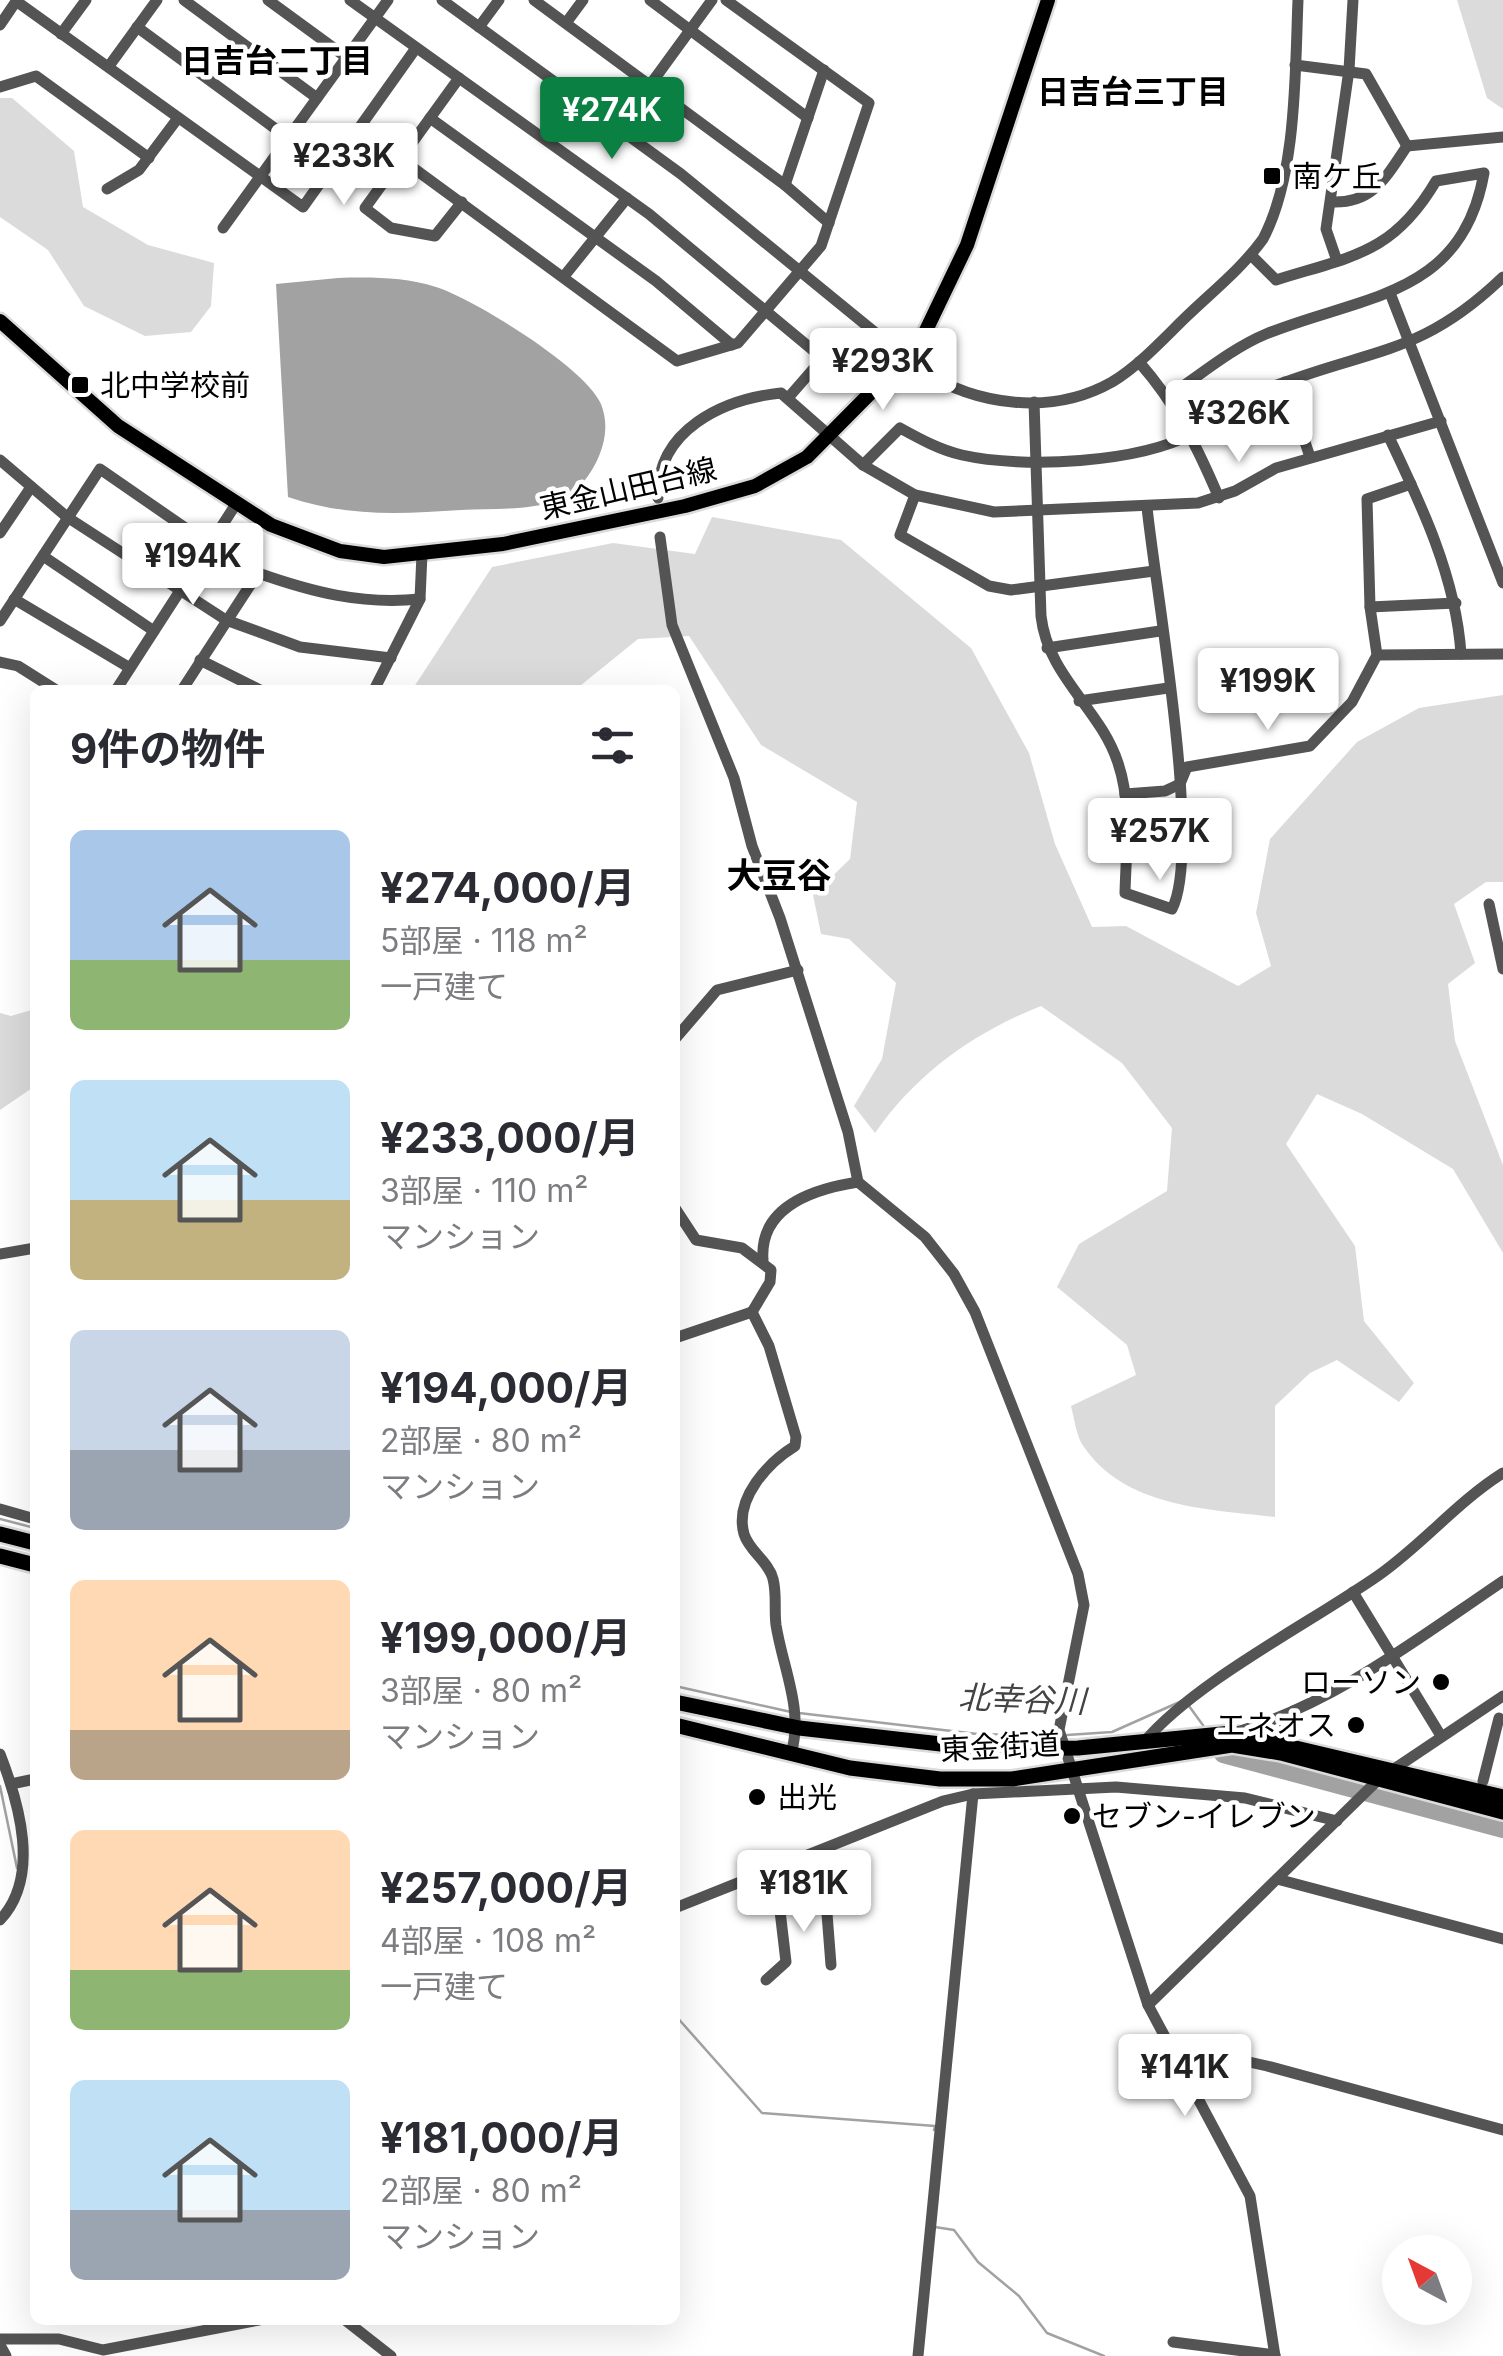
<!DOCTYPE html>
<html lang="ja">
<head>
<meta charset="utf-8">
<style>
  :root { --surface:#fff; --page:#f7f7f7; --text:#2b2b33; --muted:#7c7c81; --accent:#0b8043 }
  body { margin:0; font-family:Inter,"Noto Sans JP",sans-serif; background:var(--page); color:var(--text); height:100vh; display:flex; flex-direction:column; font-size:38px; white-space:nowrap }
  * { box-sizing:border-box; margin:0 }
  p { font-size:32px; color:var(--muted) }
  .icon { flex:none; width:55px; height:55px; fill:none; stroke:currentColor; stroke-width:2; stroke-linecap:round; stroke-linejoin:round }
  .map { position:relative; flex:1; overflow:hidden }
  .sheet { position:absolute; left:30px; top:685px; width:650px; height:1640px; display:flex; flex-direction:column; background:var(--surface); border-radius:15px; box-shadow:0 10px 40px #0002 }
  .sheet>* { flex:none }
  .needle { width:65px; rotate:319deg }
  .fabs { position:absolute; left:1382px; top:2235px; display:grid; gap:20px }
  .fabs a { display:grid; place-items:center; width:90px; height:90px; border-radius:50%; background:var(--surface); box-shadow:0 10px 40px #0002; font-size:50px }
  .price { position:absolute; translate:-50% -85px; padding:0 22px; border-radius:10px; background:#fff; color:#222; font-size:32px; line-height:65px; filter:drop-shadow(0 2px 5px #0008) }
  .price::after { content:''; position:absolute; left:50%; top:60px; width:30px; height:22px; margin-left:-15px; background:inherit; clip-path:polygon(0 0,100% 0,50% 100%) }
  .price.current { background:var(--accent); color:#fff }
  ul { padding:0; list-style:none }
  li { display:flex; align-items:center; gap:30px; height:250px; padding:0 40px }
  li span { display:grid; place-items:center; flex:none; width:280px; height:200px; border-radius:15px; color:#555 }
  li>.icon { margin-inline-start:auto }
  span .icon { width:120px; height:120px; fill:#fffc; stroke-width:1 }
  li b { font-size:42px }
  h2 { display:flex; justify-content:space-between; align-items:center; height:120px; padding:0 40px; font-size:42px }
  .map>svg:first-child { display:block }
  .green { fill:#dbdbdb }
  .water { fill:#a2a2a2 }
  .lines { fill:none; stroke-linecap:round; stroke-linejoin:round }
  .stream { stroke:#a2a2a2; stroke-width:2.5 }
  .river { stroke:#a2a2a2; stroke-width:18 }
  .major-casing { stroke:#dbdbdb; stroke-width:19 }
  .highway-casing { stroke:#dbdbdb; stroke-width:20 }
  .minor { stroke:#545454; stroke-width:11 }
  .major { stroke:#000; stroke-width:14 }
  .highway { stroke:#000; stroke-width:15 }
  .poi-dot { fill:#000; stroke:#fff; stroke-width:4 }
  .labels { text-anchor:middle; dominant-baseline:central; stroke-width:9; stroke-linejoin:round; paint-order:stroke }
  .poi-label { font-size:30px; fill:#000; stroke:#fff; text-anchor:start }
  .street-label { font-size:30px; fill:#000; stroke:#fff }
  .neighbourhood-label { font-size:32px; font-weight:bold; fill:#000; stroke:#fff }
  .water-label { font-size:32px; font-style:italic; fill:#434343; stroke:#fff }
  .quarter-label { font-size:35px; font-weight:bold; fill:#000; stroke:#fff }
</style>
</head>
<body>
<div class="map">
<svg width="1503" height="2356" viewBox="0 0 1503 2356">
  <rect width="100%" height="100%" fill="#fff"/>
  <g class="green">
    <path d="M1457,0h46v109l-16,-11z"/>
    <path d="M12,98l62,53 9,56 65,38 66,18 -3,43 -20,26 -46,4 -61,-30 -36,-56 -48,-33v-119z"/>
    <path d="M712,517l129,23 130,108 58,105 26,91 37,83 34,-1 112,60 33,-20 -15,-53 14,-74 87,-97 62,-34 84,-13v187h-17l-32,22 21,59 -27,21 7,57 48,124v88l-50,-84 -91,-55 -45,-20 -31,50 69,102 9,75 50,62 -15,19 -62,-42 -27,13 -35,33v111c-67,-8 -152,-9 -193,-73 -6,-10 -8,-27 -11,-38l65,-31 -9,-30 -70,-58 22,-43 88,-53 5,-63 -50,-65 -81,-57c-68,27 -124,67 -166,127l-21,-27 28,-47 14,-76 -47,-44 -28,-5 -8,-39 37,-36 7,-57 -96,-57 -72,-109 -51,3 -63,51h-163l80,-123 121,-24 82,11z"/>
    <path d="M35,1009v77l-35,24v-97l11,3z"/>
  </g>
  <path class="water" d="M338,278c33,-1 66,-1 98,9 38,12 150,81 165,117 7,18 5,35 -2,52 -7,17 -21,37 -40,44 -29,11 -67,8 -98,10 -61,4 -114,7 -173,-13l-12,-213z"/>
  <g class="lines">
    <g class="stream">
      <path d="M0,1519l35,9"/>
      <path d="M675,1686l116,26"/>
      <path d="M1189,1706l16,22"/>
      <path d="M799,1713l178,21 77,2"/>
      <path d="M1067,1735l45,-3 72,-32"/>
      <path d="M0,1786l17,82"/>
      <path d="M675,2015l87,98 173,13 -1,4"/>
      <path d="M935,2227l19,3 24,32 41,34 28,37 57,23"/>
    </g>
    <path class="river" d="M1223,1754l280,75"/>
    <g class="major-casing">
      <path id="major" d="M0,321l118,105 153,99 69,26 44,6 119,-13 182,-38 70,-20 52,-29 113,-114 47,-98 81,-245"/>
    </g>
    <g class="highway-casing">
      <g id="highway">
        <path d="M0,1534l35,9"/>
        <path d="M0,1556l35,9"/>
        <path d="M675,1702l124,26 186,21 93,-1 154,-15 271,64"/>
        <path d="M675,1725l175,43 90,11h72l220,-34 49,8 222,59"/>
      </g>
    </g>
    <g class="minor">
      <path d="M184,0l133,98"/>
      <path d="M268,0l78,57"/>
      <path d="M350,0l299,214 189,157"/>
      <path d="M442,0l239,174 240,196c56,36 131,46 191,12 28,-17 52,-44 75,-66 26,-25 55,-48 76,-77 34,-64 32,-167 35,-239"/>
      <path d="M534,0l251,185 44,38"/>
      <path d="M650,0l158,118"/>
      <path d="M16,1l287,206 113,-159"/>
      <path d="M566,23l17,-23"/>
      <path d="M0,25l17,-25"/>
      <path d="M137,27l151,111"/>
      <path d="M479,27l20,-27"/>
      <path d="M61,34l25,-34"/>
      <path d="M1295,65l71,9 41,72 96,-9"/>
      <path d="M109,66l48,-66"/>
      <path d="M459,78l-94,130 26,20 44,8 27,-34"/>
      <path d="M650,85l62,-85"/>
      <path d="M0,87l36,-11 113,82"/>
      <path d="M430,118l226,163 76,64"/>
      <path d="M360,129l317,232 61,-18 83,-97 48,-143 -143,-103"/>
      <path d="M785,185l39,-115"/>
      <path d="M107,189l32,-19 39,-52"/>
      <path d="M1331,202c41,2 54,-23 76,-56"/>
      <path d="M223,228l165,-228"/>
      <path d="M1337,261l-11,-32 23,-159 4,-70"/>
      <path d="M565,275l62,-77"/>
      <path d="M1390,293l113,290"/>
      <path d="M1139,362c37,42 58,84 80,136"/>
      <path d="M1285,382l25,75"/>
      <path d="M1169,396c30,-20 63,-48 97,-62 96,-39 196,-36 218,-161l-48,8c-43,73 -84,75 -160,99l-25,-25"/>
      <path d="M788,398l34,-39"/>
      <path d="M1034,402l7,214c7,61 59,92 77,147 14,41 8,88 7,130l47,16c31,-61 -17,-321 -25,-402"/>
      <path d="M1388,435c33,69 68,142 73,219"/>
      <path d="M0,460l67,57 159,103 74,27 91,11"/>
      <path d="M863,465l37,-37c20,11 40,22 62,27 62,14 176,8 232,-22 29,-16 54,-37 86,-49 95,-36 143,-30 223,-107"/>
      <path d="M915,495l-15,40 89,51 22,4 143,-19"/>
      <path d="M658,498c-2,-68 65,-99 123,-105l82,72 52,30 79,17 204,-9 37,-12 41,-23 165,-47"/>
      <path d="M0,533l31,-46"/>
      <path d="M660,537l12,88 62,153 18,68 28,72 68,214 10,50 67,55 29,37 21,38 103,262 6,31 -25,125 89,275 102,191 25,160"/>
      <path d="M43,556l111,75"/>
      <path d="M14,599l116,69"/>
      <path d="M1370,607l86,-4"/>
      <path d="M0,621l100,-152 110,76"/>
      <path d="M1047,648l113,-17"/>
      <path d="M1377,655l126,-1"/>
      <path d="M200,660l60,30"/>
      <path d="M0,662l18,4 38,24"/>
      <path d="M116,690l120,-186"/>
      <path d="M182,690l76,-117c54,19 104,32 162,26"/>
      <path d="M374,690l46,-91 2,-45"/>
      <path d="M1079,701l89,-13"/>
      <path d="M1125,794l40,-3 15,-7 7,-17 123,-21 42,-44 25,-47 -7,-48 -3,-108 44,-15"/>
      <path d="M1489,904l14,65"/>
      <path d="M675,1039l42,-49 81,-20"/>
      <path d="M675,1208l21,32 46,8 29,22 -1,12 -18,30"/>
      <path d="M0,1254l35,-6"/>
      <path d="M763,1260c-4,-53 50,-71 95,-78"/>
      <path d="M752,1312l17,34 27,91 -1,9c-26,16 -61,52 -51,88 5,17 25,28 29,45 4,15 1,31 3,46 7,44 28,85 15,129"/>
      <path d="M675,1338l77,-26"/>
      <path d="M0,1509l35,10"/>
      <path d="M1353,1592l88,144"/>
      <path d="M1234,1733c100,-29 183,-94 269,-152"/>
      <path d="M1144,1742c53,-62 165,-118 235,-167 44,-31 78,-73 124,-102"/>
      <path d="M1282,1749l3,-25 8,-13"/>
      <path d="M0,1754c19,49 41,123 0,166"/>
      <path d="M1483,1781l16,-63"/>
      <path d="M11,1784l24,-5"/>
      <path d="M822,1850l9,115"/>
      <path d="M1277,1879l226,60"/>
      <path d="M675,1908l268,-107 30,-7 143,-7 129,11 92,23"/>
      <path d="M766,1980l20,-18 -11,-94"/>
      <path d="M1148,2005l231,-226 124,-83"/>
      <path d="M1173,2052l27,-1 67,15 236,64"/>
      <path d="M345,2320l46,36"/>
      <path d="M0,2339h59l44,11 156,-30"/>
      <path d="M1173,2342l102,13"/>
      <path d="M0,2345l6,11"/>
      <path d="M918,2356l55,-562"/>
    </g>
    <use href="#major" class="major"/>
    <use href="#highway" class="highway"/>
  </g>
  <g class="poi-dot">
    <rect x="1262" y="166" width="20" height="20" rx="5"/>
    <rect x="70" y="375" width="20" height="20" rx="5"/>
    <circle cx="1441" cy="1682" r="10"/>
    <circle cx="1356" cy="1725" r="10"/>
    <circle cx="757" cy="1797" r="10"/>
    <circle cx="1072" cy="1816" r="10"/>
  </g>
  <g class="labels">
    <g class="poi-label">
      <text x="1292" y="176">南ケ丘</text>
      <text x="100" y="385">北中学校前</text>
      <text x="1421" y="1682" text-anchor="end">ローソン</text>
      <text x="1336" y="1725" text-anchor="end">エネオス</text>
      <text x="777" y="1797">出光</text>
      <text x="1092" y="1816">セブン-イレブン</text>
    </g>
    <g class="street-label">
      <text transform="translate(628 488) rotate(-13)">東金山田台線</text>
      <text transform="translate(1000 1746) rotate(-3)">東金街道</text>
    </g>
    <g class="neighbourhood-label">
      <text x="277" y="60">日吉台二丁目</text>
      <text x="1133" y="91">日吉台三丁目</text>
    </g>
    <g class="water-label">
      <text transform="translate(1022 1699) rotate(2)">北幸谷川</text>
    </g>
    <g class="quarter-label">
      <text x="779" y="875">大豆谷</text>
    </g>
  </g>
</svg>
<div class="fabs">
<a><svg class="needle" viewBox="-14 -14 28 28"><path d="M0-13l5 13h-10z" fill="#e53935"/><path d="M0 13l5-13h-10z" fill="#7c7c81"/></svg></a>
</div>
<b class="price current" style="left:612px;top:162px">¥274K</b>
<b class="price" style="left:344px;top:208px">¥233K</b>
<b class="price" style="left:883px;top:413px">¥293K</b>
<b class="price" style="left:1239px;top:465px">¥326K</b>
<b class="price" style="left:193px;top:608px">¥194K</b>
<b class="price" style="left:1268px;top:733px">¥199K</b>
<b class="price" style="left:1160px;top:883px">¥257K</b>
<b class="price" style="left:804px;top:1935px">¥181K</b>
<b class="price" style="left:1185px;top:2119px">¥141K</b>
<section class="sheet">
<h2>9件の物件<svg class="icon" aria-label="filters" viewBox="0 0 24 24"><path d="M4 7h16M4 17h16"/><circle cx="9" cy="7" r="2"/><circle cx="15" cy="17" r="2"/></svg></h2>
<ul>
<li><span style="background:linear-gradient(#a9c7e8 65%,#8fb573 0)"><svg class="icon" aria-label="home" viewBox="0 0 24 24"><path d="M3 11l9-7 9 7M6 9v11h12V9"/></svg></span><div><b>¥274,000/月</b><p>5部屋 · 118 m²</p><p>一戸建て</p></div></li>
<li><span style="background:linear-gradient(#bfe0f5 60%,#c2b280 0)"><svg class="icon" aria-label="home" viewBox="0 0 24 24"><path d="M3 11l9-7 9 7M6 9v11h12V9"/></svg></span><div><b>¥233,000/月</b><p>3部屋 · 110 m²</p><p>マンション</p></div></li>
<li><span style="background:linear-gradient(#c9d6e8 60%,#9aa5b1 0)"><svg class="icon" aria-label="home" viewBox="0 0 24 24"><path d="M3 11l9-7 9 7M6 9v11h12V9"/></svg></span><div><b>¥194,000/月</b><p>2部屋 · 80 m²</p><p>マンション</p></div></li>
<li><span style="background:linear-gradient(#ffd9b3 75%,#b9a48a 0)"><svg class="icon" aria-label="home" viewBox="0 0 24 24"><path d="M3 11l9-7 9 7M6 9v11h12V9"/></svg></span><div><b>¥199,000/月</b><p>3部屋 · 80 m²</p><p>マンション</p></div></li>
<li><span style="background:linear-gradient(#ffd9b3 70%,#8fb573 0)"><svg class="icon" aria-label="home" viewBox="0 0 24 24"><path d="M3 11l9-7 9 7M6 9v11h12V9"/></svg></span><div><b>¥257,000/月</b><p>4部屋 · 108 m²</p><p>一戸建て</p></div></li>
<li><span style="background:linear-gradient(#bfe0f5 65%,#9aa5b1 0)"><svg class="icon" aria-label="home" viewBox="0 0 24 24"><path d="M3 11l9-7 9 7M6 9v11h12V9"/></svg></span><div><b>¥181,000/月</b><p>2部屋 · 80 m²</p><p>マンション</p></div></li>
</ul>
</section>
</div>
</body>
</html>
